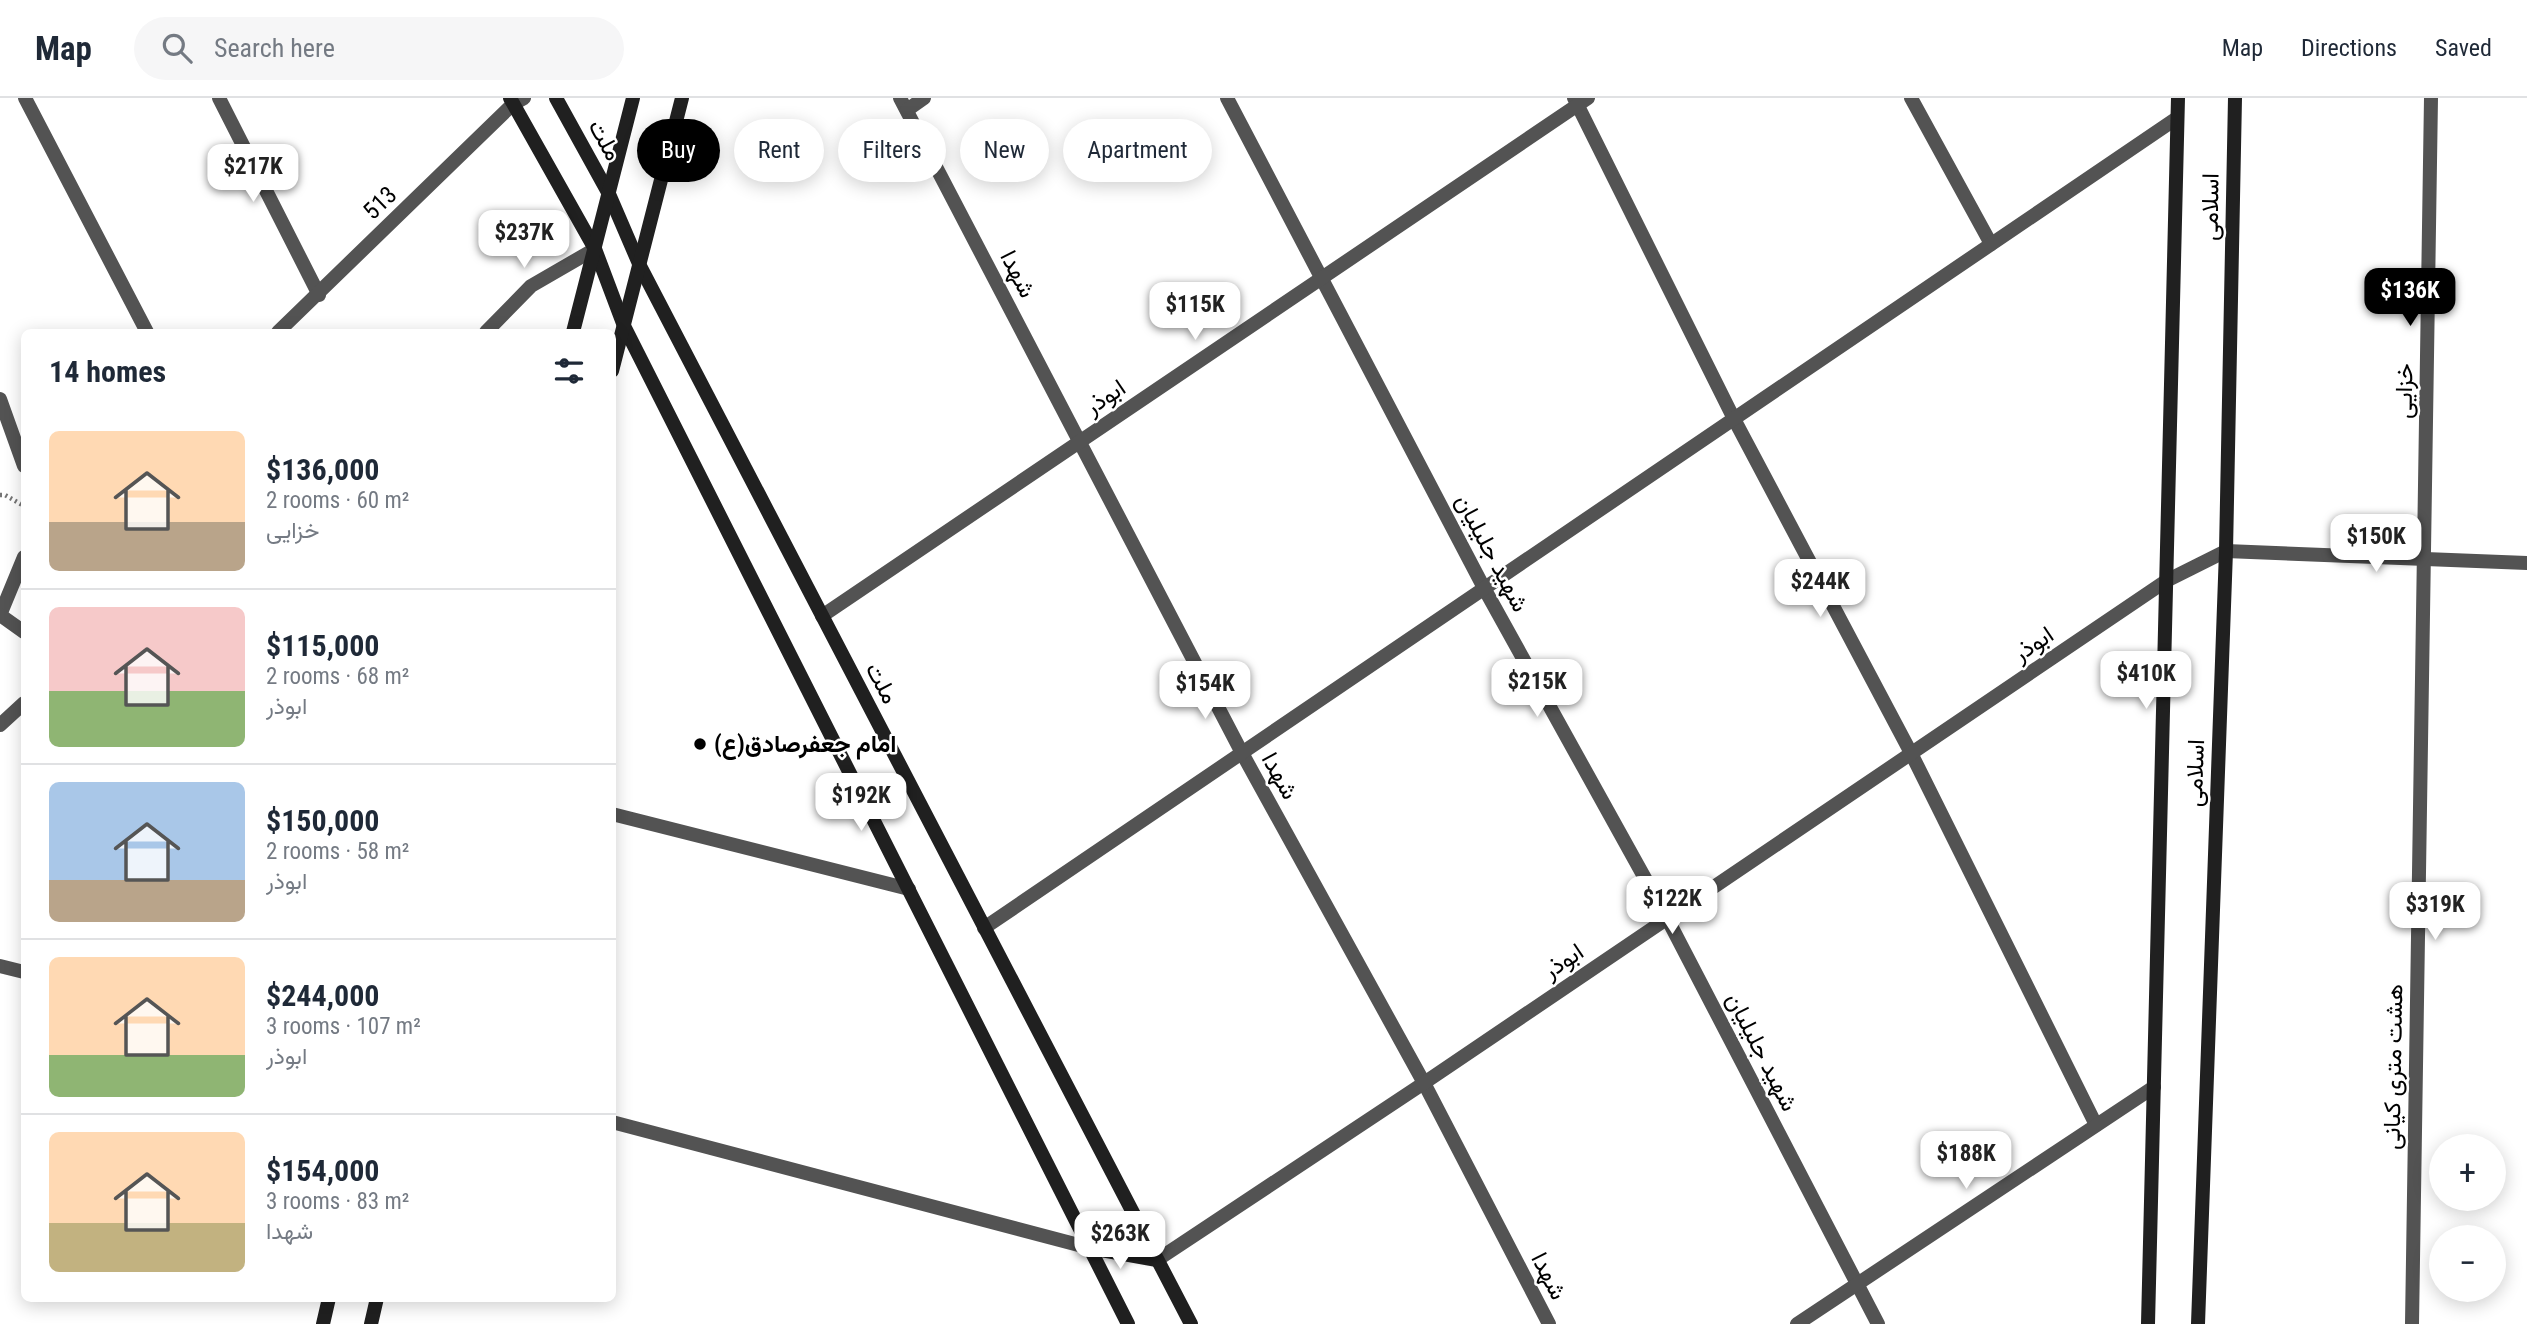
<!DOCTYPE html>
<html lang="en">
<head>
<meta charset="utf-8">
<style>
  :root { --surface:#fff; --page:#f6f6f7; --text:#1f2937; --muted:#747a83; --line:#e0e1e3; --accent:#000 }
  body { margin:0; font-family:"Roboto Condensed",Vazirmatn,sans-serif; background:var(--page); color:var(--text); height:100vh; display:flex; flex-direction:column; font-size:26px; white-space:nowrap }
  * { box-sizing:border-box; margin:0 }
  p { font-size:23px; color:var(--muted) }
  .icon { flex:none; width:38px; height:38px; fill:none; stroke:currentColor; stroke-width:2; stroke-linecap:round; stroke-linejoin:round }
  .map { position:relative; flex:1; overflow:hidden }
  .side { position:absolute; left:21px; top:231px; width:595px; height:973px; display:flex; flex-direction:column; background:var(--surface); border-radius:10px; box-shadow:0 4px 18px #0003 }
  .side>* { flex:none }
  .hud { position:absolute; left:637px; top:21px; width:665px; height:63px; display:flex; gap:14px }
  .buttons { position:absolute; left:2429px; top:1036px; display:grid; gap:14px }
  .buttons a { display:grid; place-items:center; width:77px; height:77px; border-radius:50%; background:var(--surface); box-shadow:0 4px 18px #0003; font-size:35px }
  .price { position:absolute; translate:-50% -60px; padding:0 16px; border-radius:14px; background:#fff; color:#222; font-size:23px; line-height:46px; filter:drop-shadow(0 2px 4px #0008) }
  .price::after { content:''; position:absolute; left:50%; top:42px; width:21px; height:16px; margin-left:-10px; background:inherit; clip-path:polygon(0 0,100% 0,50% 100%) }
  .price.current { background:var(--accent); color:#fff }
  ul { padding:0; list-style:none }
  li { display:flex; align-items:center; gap:21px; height:175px; padding:0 28px }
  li+li { border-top:2px solid var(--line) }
  li span { display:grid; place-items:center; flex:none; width:196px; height:140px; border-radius:10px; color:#555 }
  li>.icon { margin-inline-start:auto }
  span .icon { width:84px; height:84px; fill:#fffc; stroke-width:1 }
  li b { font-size:30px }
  h2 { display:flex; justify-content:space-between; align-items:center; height:84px; padding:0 28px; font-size:30px }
  .pill { padding:0 24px; border-radius:32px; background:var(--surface); box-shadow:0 4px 18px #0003; font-size:24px; line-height:63px }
  .pill.current { background:var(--accent); color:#fff }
  header { display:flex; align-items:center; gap:42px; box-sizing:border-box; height:98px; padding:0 35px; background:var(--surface); border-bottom:2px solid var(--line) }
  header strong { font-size:33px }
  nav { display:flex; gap:38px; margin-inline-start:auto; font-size:24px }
  .search { width:490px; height:63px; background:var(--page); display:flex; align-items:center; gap:18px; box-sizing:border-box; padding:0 24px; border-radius:38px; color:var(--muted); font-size:26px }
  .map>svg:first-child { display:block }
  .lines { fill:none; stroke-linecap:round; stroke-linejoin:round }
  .path { stroke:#757575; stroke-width:4.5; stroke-dasharray:2 3.5; stroke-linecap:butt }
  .street { stroke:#535353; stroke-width:14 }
  .secondary { stroke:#202020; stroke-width:14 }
  .poi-dot { fill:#000; stroke:#fff; stroke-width:2.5 }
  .labels { text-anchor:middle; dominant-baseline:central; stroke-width:5; stroke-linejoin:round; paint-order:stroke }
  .street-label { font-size:24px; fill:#000; stroke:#fff }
  .poi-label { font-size:24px; font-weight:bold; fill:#000; stroke:#fff; text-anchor:start }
</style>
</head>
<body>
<header>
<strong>Map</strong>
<div class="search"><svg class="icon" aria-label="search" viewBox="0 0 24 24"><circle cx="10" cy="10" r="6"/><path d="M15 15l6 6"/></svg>Search here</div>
<nav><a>Map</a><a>Directions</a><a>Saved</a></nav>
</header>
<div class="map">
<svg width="2527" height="1226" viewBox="0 0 2527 1226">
  <rect width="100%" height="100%" fill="#fff"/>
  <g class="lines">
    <path class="path" d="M0,397h5l19,11"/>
    <g class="street">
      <path d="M25,0l122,234"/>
      <path d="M219,0l100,197"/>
      <path d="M900,0l342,655 182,330 125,241"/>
      <path d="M1227,0l257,490 183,330 211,406"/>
      <path d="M1574,0l160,321 177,334 185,372"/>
      <path d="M1911,0l80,146"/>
      <path d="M907,12l17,-12"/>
      <path d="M278,234l235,-228 11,-6"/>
      <path d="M486,234l45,-46 64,-37"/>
      <path d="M0,301l24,67"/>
      <path d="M0,517l24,-58"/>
      <path d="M0,517l24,17"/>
      <path d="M822,518l766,-518"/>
      <path d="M0,627l24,-22"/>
      <path d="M612,716l297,75"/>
      <path d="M984,830l1193,-810"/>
      <path d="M0,868l24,6"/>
      <path d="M612,1024l478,126"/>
      <path d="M1157,1162l267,-177 742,-502 60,-30 301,12"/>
      <path d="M1797,1226l357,-237"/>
      <path d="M2412,1226l19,-1226"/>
    </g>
    <g class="secondary">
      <path d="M510,0l85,151 29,77 504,998"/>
      <path d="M556,0l53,96 31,72 551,1058"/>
      <path d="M573,234l60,-234"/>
      <path d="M612,273l70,-273"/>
      <path d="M1090,1150l67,12"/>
      <path d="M323,1226l6,-26"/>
      <path d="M371,1226l6,-26"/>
      <path d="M2148,1226l30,-1226"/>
      <path d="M2198,1226l28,-773 9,-453"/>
    </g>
  </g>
  <circle class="poi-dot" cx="700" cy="646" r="7"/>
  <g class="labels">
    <g class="street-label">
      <text transform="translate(605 42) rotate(61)">ملت</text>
      <text transform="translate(380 105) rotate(-44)">513</text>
      <text transform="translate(2210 109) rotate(-89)">اسلامی</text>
      <text transform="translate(1018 176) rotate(63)">شهدا</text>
      <text transform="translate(2404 293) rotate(-89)">خزایی</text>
      <text transform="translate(1105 299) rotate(-34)">ابوذر</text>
      <text transform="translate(1492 455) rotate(62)">شهید جلیلیان</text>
      <text transform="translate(2033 546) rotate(-34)">ابوذر</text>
      <text transform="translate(882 585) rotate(62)">ملت</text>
      <text transform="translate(2195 675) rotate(-88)">اسلامی</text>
      <text transform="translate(1280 678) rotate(61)">شهدا</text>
      <text transform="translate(1563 863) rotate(-34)">ابوذر</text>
      <text transform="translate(1762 954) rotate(63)">شهید جلیلیان</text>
      <text transform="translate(2393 969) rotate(-89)">هشت متری کیانی</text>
      <text transform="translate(1549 1178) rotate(63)">شهدا</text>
    </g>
    <g class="poi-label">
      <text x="714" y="646">امام جعفرصادق(ع)</text>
    </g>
  </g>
</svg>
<div class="buttons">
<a>+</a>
<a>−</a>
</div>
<b class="price" style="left:253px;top:106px">$217K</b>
<b class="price" style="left:524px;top:172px">$237K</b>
<b class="price current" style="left:2410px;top:230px">$136K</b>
<b class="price" style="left:1195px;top:244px">$115K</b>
<b class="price" style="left:2376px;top:476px">$150K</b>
<b class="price" style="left:1820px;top:521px">$244K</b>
<b class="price" style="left:2146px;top:613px">$410K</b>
<b class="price" style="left:1537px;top:621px">$215K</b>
<b class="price" style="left:1205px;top:623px">$154K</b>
<b class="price" style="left:861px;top:735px">$192K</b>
<b class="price" style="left:1672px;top:838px">$122K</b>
<b class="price" style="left:2435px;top:844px">$319K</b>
<b class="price" style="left:1966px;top:1093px">$188K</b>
<b class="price" style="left:1120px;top:1173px">$263K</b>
<div class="hud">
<a class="pill current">Buy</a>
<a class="pill">Rent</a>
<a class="pill">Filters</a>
<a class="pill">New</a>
<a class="pill">Apartment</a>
</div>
<section class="side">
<h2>14 homes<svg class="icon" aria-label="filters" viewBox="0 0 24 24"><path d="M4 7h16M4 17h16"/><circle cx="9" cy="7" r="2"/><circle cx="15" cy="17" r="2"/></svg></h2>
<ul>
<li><span style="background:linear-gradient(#ffd9b3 65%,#b9a48a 0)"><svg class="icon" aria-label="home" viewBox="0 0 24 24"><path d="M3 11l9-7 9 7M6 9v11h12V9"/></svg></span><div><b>$136,000</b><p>2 rooms · 60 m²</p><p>خزایی</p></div></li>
<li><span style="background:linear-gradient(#f6c9c9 60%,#8fb573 0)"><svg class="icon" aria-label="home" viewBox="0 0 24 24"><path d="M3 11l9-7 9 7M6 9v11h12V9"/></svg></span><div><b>$115,000</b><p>2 rooms · 68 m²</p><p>ابوذر</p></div></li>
<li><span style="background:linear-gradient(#a9c7e8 70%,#b9a48a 0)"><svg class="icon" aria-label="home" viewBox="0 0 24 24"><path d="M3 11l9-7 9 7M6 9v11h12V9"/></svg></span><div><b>$150,000</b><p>2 rooms · 58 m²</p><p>ابوذر</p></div></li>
<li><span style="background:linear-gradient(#ffd9b3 70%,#8fb573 0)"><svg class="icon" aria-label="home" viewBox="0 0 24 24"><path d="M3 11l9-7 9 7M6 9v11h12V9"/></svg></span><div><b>$244,000</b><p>3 rooms · 107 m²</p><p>ابوذر</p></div></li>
<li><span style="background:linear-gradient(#ffd9b3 65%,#c2b280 0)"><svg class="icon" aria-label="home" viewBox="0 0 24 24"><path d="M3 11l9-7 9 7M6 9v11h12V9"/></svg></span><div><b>$154,000</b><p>3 rooms · 83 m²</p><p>شهدا</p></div></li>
</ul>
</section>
</div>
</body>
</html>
